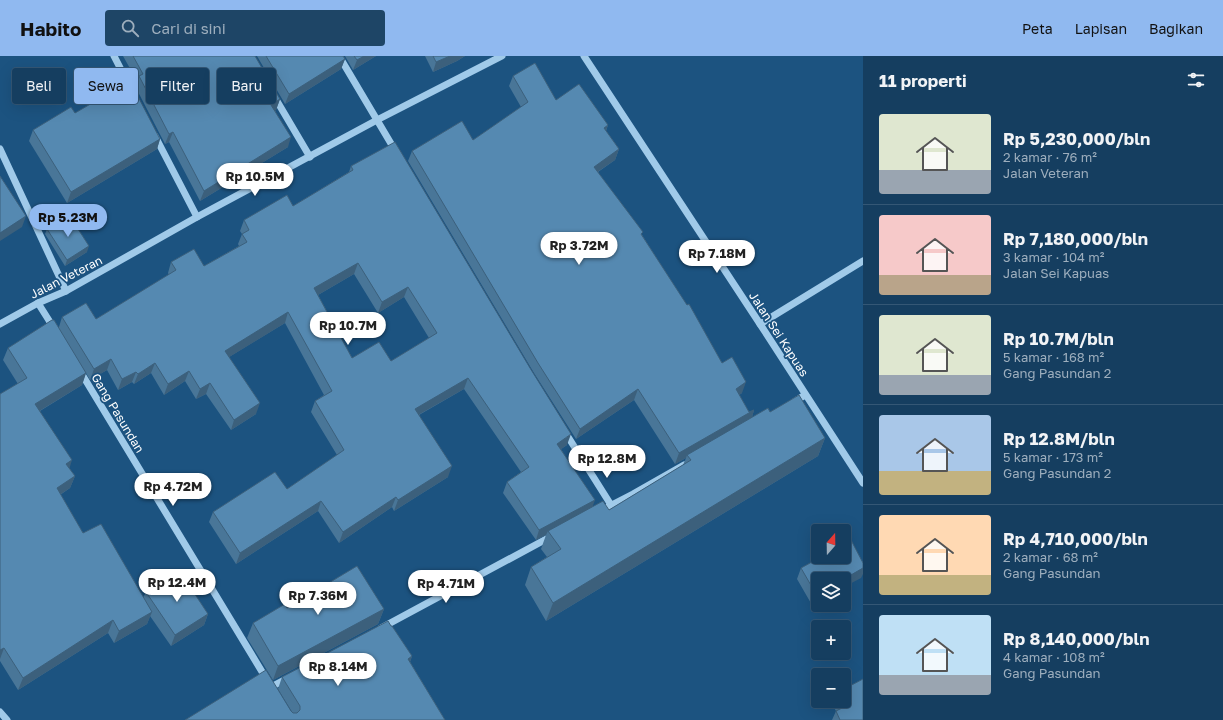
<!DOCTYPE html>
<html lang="id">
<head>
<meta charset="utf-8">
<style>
  :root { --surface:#153e60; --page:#1e4566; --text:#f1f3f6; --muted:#9daebd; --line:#345775; --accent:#90b9f0 }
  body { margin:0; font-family:"Golos Text",sans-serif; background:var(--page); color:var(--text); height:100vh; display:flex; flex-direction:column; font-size:15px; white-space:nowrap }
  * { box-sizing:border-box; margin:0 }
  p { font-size:13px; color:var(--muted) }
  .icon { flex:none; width:22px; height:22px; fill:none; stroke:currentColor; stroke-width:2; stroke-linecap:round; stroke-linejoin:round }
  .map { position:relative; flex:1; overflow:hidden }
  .details { display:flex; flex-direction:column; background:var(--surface); width:360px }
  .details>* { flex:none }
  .banner { position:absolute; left:12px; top:12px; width:380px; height:36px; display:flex; gap:8px }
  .needle { width:26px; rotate:20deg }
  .controls { position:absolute; left:811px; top:468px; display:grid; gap:8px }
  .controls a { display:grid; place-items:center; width:40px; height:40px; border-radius:4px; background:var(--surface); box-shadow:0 4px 16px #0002,0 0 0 1px var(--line); font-size:20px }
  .price { position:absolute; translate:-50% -34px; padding:0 9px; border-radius:14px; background:#fff; color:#222; font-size:13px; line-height:26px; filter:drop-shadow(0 1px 2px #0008) }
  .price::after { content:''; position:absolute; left:50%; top:24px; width:12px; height:9px; margin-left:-6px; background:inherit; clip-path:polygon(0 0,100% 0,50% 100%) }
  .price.active { background:var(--accent); color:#111 }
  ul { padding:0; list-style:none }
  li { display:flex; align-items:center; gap:12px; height:100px; padding:0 16px }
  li+li { border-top:1px solid var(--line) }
  li span { display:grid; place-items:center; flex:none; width:112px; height:80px; border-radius:4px; color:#555 }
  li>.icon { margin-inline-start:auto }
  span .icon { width:48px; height:48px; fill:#fffc; stroke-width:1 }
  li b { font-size:17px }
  h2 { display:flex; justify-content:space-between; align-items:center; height:48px; padding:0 16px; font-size:17px }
  .chip { padding:0 14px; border-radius:4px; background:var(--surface); box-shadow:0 4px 16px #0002,0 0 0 1px var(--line); font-size:14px; line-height:36px }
  .chip.active { background:var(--accent); color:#111 }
  header { display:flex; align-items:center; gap:24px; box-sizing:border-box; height:56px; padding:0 20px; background:var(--accent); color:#111 }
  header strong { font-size:19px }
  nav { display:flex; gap:22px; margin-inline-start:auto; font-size:14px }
  .search { width:280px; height:36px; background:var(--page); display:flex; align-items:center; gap:10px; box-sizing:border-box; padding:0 14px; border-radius:4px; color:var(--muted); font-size:15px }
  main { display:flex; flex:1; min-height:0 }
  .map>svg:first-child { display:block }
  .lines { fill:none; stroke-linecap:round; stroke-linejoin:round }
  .minor { stroke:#a0cae9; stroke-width:7 }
  .wall { fill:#497698; fill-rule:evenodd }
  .shaded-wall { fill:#3c607c }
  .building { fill:#5589b1; stroke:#3c607c; fill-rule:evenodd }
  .labels { text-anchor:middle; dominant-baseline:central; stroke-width:3.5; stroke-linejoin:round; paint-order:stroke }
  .street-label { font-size:12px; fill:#fff; stroke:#1c5380 }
</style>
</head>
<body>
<header>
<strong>Habito</strong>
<div class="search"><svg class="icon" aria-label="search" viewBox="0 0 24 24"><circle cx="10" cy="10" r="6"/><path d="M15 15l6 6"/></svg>Cari di sini</div>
<nav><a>Peta</a><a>Lapisan</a><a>Bagikan</a></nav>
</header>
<main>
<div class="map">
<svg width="863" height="664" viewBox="0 0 863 664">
  <rect width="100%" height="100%" fill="#1c5380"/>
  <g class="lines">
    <g class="minor">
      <path d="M114,0l18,35"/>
      <path d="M339,0l57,96"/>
      <path d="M584,0l176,268 103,159"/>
      <path d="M274,40l36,61"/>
      <path d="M155,80l42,81"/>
      <path d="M0,93l66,142"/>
      <path d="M38,247l17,27"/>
      <path d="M0,268l38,-21 28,-12 131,-74 180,-97 125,-64"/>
      <path d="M760,268l103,-63"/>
      <path d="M80,315l187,309"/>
      <path d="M794,346l11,-7"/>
      <path d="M565,376l46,73"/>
      <path d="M600,455l33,-17 51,-29"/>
      <path d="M381,572l171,-92"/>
      <path d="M271,631l17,-9"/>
      <path d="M0,656l7,8"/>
    </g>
  </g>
  <g class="wall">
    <path d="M123,0h132l25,43 -4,11h-1l13,37 -88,54 -31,-59 -4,2 -30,-58 2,-5z"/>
    <path d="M257,0h86l2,3 -4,10 -56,35z"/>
    <path d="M345,0h31l-23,14z"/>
    <path d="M425,0h40l-8,5 -24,11z"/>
    <path d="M513,20l43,24 52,25 -2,6 13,18 -4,11 -17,12 44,63 80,128 20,30 -3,2 10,17 5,-2 -2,7 18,-5 55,26 -7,18 -272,165 -21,-36 6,-18 16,-10 -6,-8 5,-14 -10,5 -33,-47 4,-11 14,-10 -57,-83 -45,26 29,62 -54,34 -2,-4 -53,36 -21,-32 -82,53 -27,-42 4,-10 74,-23 50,-34 -26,-43 4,-11 9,-6 -39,-72 -56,34 27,57 -25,16 -25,-36 -10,5 -11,-18 -21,14 -13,-22 -17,11 -2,-2 -14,8 -11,-20 -17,10 -4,-7 -4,12 -42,26 29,57 6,8 -5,12 -10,7 23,38 60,65 3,-6 62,22 -4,11 -33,21 -21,-30 -3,8 -33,19 -6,-10 -90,57 -18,-29v-267l18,-10 -15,-24 5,-12 51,-21 3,-10 34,2 73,-44 -1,-2 3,-11 33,4 35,-20 -1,-2 4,-10 -2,-3 4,-11 49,-14 56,-34 2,-6 216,279 -6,4 32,58 16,3 74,-45 3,-7 -11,6 -41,-64 -58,39 -42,-66 -126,-212 4,-10 61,-11 48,-33 -12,-21zM354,218l24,39 26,-16 25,41 -38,23 -39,-3 -34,-63z"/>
    <path d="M75,57l85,26 -3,10 -90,54 -38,-62 4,-11z"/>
    <path d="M47,173l40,23 -22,14 -20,-32z"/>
    <path d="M801,512l60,10 -43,1v23l-6,3 -15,-26z"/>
    <path d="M287,552l97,1 -6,15 -105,56 -26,-42 6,-15z"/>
    <path d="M412,600l-2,6 35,58h-260l106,-9 1,1 -14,-23 4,-12z"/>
    <path d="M835,645h9l19,19h-31l4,-9 -3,-5z"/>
  </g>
  <g class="shaded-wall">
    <path d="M364,0h12l-23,14 4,-10z"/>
    <path d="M450,0h15l-8,5 -24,11 3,-10z"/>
    <path d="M345,3l-4,10 -56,35 4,-10z"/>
    <path d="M280,43l-4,11 -8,5 3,-10z"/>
    <path d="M608,69l-4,11v-8z"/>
    <path d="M173,76l-4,10 -4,2 4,-10z"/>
    <path d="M291,81l-3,10 -88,54 4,-10z"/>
    <path d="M160,83l-3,10 -90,54 4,-11z"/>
    <path d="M619,93l-4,11 -25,17 4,-10z"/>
    <path d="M26,160l-4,11 -22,14v-8z"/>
    <path d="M89,190l-2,6 -22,14 2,-6z"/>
    <path d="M358,207l-4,11 -43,25 3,-11z"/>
    <path d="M408,231l-4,10 -26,16 4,-11z"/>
    <path d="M288,256l-3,11 -64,39 4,-11z"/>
    <path d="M111,303l-4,11 -17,10 4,-11z"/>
    <path d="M155,307l-4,10 -17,11 4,-10z"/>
    <path d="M189,315l-4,10 -21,14 4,-11z"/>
    <path d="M136,316l-4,10 -14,8 4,-11z"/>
    <path d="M86,317l-4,12 -51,31 4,-12z"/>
    <path d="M468,322l-4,11 -53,30 4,-10z"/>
    <path d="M746,326l-4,11 -10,7 4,-11z"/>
    <path d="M210,327l-4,11 -10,5 4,-10z"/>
    <path d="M638,333l-4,11 -58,39 4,-10z"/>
    <path d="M260,347l-4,11 -25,16 3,-10z"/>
    <path d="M754,354l-3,11 -64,34 -1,3 -11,6 4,-11z"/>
    <path d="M571,378l-4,11 -13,9 3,-10z"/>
    <path d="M825,382l-7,18 -272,165 7,-18z"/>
    <path d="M72,404l-4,13 -2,-9z"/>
    <path d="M452,410l-4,11 -54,34 4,-11z"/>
    <path d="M75,420l-5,12 -18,12 5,-12z"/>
    <path d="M396,441l-4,10 -53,36 4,-11z"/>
    <path d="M595,444l-4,11 -43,20 -2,4 -10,5 3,-10z"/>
    <path d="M321,445l-3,10 -82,53 4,-11z"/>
    <path d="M863,512v6l-2,4 -17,9v-8z"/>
    <path d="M818,537v9l-6,3 4,-11z"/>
    <path d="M384,553l-6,15 -105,56 5,-14z"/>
    <path d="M152,556l-5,12 -33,19 5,-12z"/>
    <path d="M208,558l-4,11 -33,21 4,-11z"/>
    <path d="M113,564l-5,13 -90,57 5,-12z"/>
    <path d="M4,592l-4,11v-9z"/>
    <path d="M412,600l-4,12v-9z"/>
  </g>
  <g class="building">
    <path d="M133,0h122l25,43 -9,6 20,32 -87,54 -31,-59 -4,2 -30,-58 4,-2z"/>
    <path d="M266,0h77l2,3 -56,35z"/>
    <path d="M354,0h10l-7,4z"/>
    <path d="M433,0h17l-14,6z"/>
    <path d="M535,7l21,37 23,-16 29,41 -4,3 15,21 -25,18 49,65 -2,2 46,71 2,-1 33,59 10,-6 14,25 -10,7 13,23 5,-2 -75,43 -41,-64 -58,40 -42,-66 -126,-212 50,-30 11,19 55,-38 -15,-26z"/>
    <path d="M130,25l30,58 -89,53 -38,-62 38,-23 4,6z"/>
    <path d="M395,86l135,226 41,66 -14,10 38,56 -56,30 -32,-48 22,-15 -61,-89 -53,31 37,57 -54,34 -2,-3 -53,35 -22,-31 -81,52 -27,-41 62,-40 12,17 57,-39 -29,-49 17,-10 -44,-79 -63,39 35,52 -26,17 -24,-37 -10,6 -11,-18 -21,13 -13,-21 -17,11 -2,-2 -14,7 -11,-20 -17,10 -32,-52 24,-14 10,16 80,-49 -5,-8 23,-13 10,17 43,-24 -5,-8 7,-4 -5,-10 43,-25 6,11 60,-36 -2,-4zM358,207l24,39 26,-15 29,46 -46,28 -12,-19 -27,16 -38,-70z"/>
    <path d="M0,120l26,40 -26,17z"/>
    <path d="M69,159l20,31 -22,14 -20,-31z"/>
    <path d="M52,264h2l32,53 -51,31 37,56 -6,4 9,12 -18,12 26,45 18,-9 51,88 -33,19 -6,-11 -90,58 -19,-30 -4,2v-256l27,-16 -19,-30z"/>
    <path d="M799,339l26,43 -272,165 -22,-36 30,-18 -13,-18 55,-30 6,9 82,-50 -4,-5 81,-47 2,4z"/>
    <path d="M851,484l12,23v5l-19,11h-26v14l-2,1 -15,-26 20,-11h23v-13z"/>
    <path d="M357,510l27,43 -106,57 -25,-43 32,-19 2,4z"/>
    <path d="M179,514l29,44 -33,21 -29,-43z"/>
    <path d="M388,565l3,5h1l20,30 -4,3 37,61h-260l81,-50 25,41 2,2h4l3,-3v-4l-18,-29z"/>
    <path d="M863,623v41h-23l-4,-9 10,-5 -3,-5h1v-12z"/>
  </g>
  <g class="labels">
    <g class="street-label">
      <text transform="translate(66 221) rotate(-27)">Jalan Veteran</text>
      <text transform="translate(779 278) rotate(57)">Jalan Sei Kapuas</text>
      <text transform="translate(118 357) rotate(59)">Gang Pasundan</text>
    </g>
  </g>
</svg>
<div class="controls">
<a><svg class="needle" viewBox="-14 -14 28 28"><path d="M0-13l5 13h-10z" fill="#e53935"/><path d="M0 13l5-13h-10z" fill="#9daebd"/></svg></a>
<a><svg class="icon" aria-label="layers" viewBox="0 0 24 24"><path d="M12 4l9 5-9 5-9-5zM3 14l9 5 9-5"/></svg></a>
<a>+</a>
<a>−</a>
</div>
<b class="price" style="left:255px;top:141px">Rp 10.5M</b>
<b class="price active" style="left:68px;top:182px">Rp 5.23M</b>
<b class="price" style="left:579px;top:210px">Rp 3.72M</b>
<b class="price" style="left:717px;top:218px">Rp 7.18M</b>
<b class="price" style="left:348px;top:290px">Rp 10.7M</b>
<b class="price" style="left:607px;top:423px">Rp 12.8M</b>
<b class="price" style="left:173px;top:451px">Rp 4.72M</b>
<b class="price" style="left:177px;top:547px">Rp 12.4M</b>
<b class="price" style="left:446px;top:548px">Rp 4.71M</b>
<b class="price" style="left:318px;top:560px">Rp 7.36M</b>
<b class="price" style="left:338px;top:631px">Rp 8.14M</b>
<div class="banner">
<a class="chip">Beli</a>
<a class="chip active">Sewa</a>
<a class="chip">Filter</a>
<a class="chip">Baru</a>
</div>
</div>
<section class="details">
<h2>11 properti<svg class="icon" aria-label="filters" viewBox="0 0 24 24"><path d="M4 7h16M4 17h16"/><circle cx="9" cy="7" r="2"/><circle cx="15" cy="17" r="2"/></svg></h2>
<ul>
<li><span style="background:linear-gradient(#dfe7d0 70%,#9aa5b1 0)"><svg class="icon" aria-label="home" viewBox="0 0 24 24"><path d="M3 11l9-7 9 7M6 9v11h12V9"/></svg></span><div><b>Rp 5,230,000/bln</b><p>2 kamar · 76 m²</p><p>Jalan Veteran</p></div></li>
<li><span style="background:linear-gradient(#f6c9c9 75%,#b9a48a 0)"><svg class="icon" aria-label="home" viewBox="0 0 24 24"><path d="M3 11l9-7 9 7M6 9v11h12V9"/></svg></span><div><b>Rp 7,180,000/bln</b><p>3 kamar · 104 m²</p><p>Jalan Sei Kapuas</p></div></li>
<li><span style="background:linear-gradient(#dfe7d0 75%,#9aa5b1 0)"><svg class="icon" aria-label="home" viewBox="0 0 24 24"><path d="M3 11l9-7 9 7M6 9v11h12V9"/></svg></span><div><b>Rp 10.7M/bln</b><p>5 kamar · 168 m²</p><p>Gang Pasundan 2</p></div></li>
<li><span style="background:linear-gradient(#a9c7e8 70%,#c2b280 0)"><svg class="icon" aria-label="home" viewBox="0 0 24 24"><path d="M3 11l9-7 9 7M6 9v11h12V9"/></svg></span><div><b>Rp 12.8M/bln</b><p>5 kamar · 173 m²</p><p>Gang Pasundan 2</p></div></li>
<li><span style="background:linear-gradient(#ffd9b3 75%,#c2b280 0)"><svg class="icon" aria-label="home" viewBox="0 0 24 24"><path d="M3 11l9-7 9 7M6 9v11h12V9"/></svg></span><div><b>Rp 4,710,000/bln</b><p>2 kamar · 68 m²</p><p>Gang Pasundan</p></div></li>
<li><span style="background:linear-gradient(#bfe0f5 75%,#9aa5b1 0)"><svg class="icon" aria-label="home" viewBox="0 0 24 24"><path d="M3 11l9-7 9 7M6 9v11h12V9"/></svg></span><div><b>Rp 8,140,000/bln</b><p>4 kamar · 108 m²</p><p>Gang Pasundan</p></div></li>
</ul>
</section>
</main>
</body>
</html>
